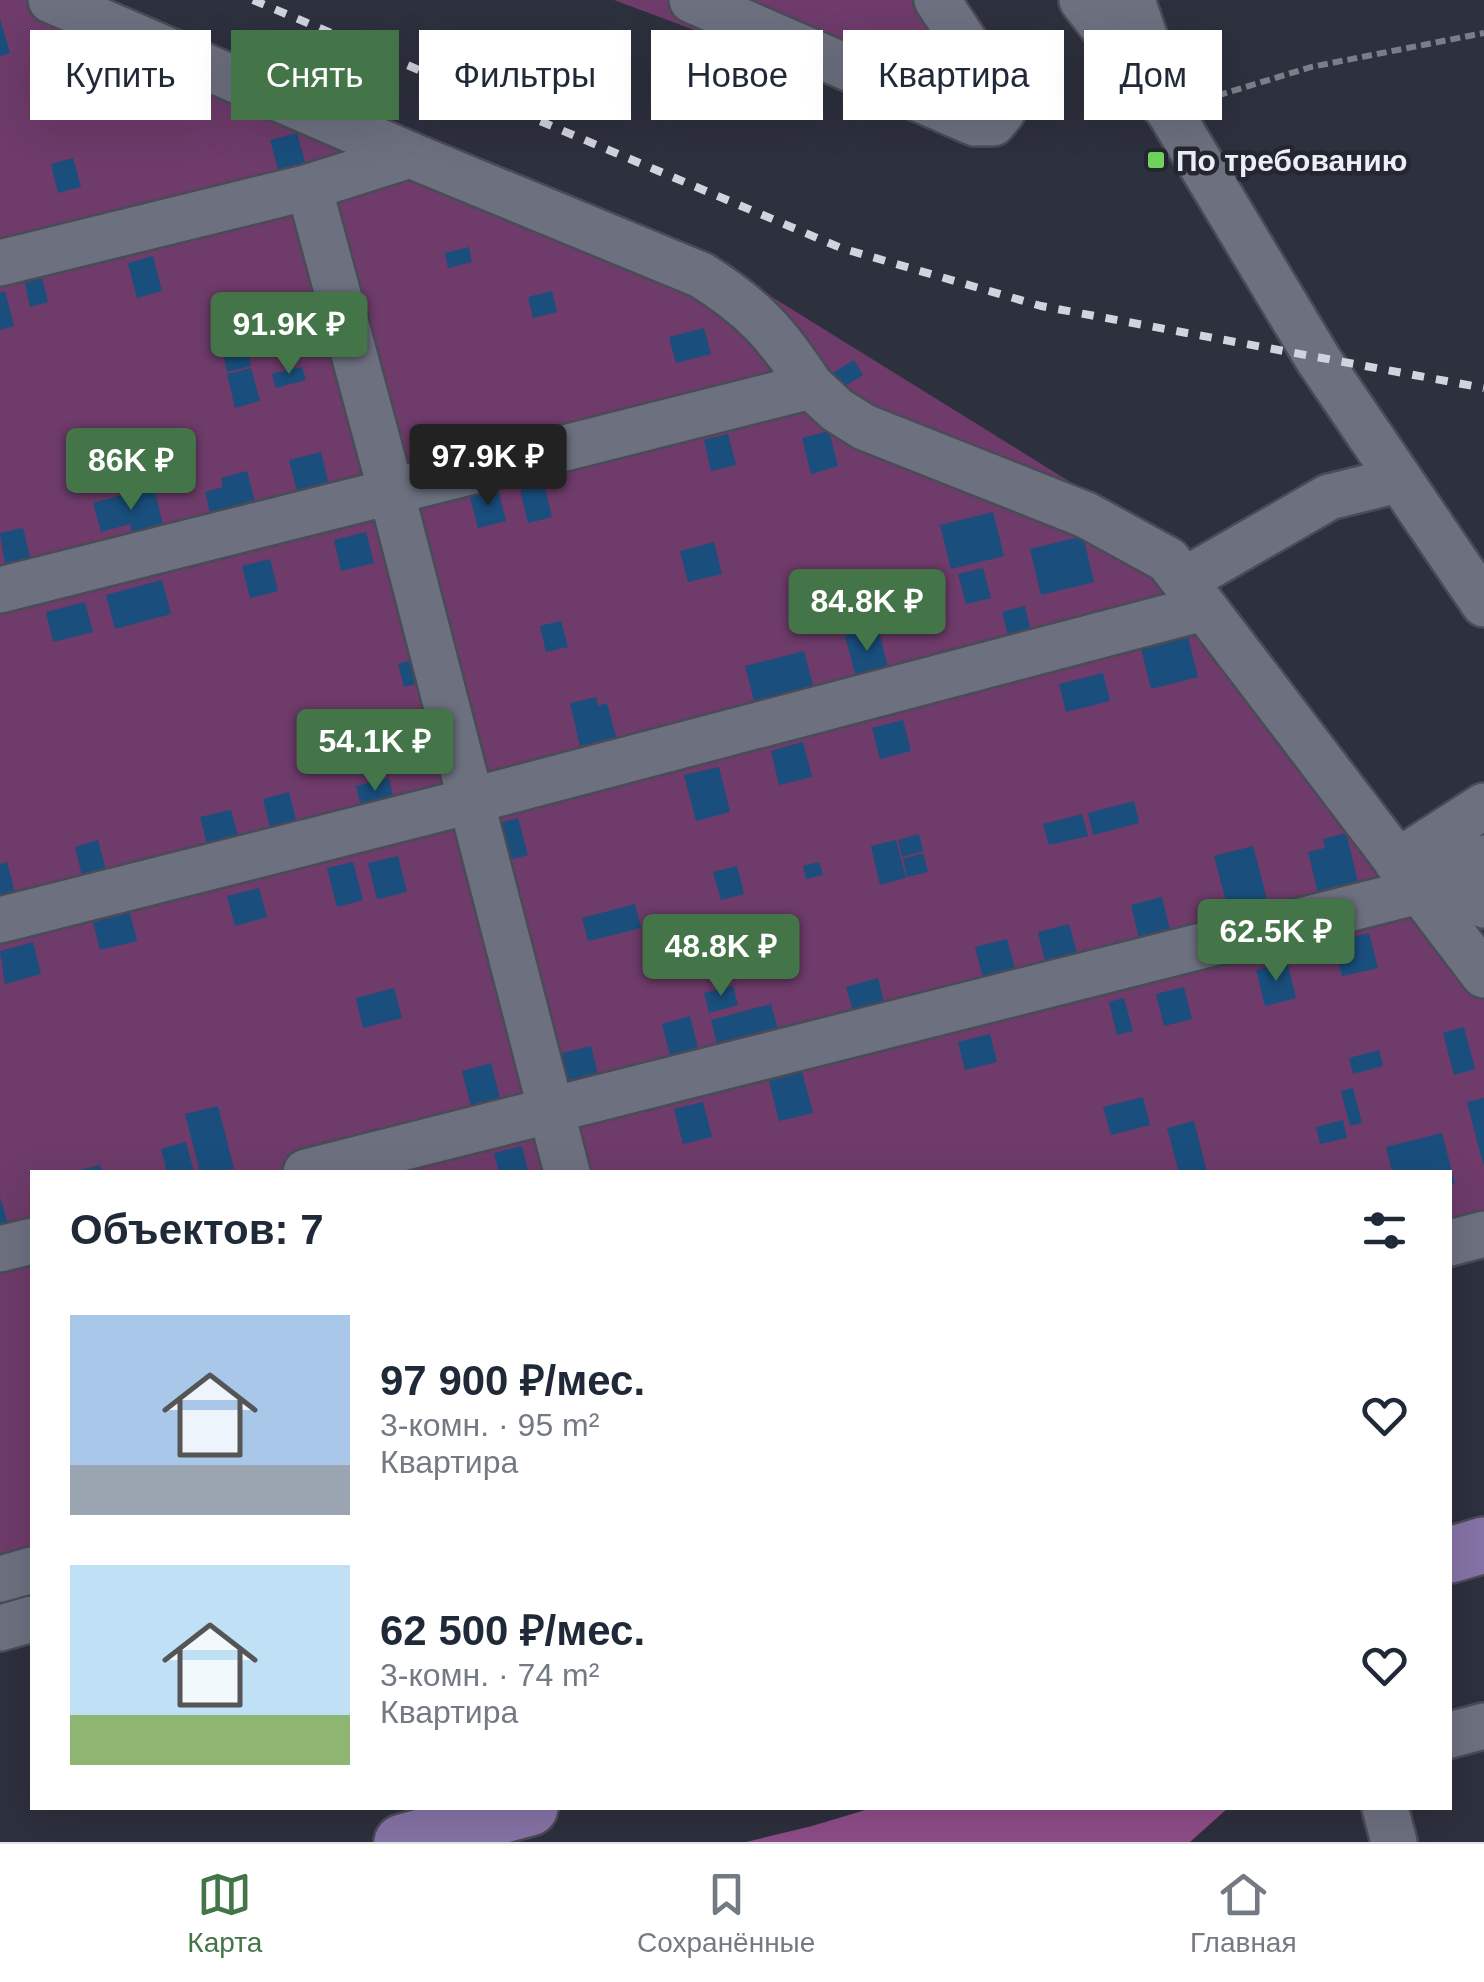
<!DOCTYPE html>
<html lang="ru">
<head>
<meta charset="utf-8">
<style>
  :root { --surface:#fff; --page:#f6f6f7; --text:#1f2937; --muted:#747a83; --line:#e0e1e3; --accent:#447549 }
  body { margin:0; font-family:Arial,sans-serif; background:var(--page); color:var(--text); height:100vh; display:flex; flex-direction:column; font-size:38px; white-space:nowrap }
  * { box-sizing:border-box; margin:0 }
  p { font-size:32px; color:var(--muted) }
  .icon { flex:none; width:55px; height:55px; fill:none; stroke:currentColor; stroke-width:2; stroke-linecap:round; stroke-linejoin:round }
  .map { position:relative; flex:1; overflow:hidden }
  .panel { position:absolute; left:30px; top:1170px; width:1422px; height:640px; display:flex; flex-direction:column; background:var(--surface); border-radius:0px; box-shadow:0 10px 40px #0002 }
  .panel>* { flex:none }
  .guide { position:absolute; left:30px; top:30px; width:1425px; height:90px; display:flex; gap:20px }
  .price { position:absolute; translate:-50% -85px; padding:0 22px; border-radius:10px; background:var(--accent); color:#fff; font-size:32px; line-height:65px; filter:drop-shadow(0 2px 5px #0008) }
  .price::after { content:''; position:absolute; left:50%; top:60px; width:30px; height:22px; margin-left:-15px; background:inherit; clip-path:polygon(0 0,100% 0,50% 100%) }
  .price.current { background:#222; color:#fff }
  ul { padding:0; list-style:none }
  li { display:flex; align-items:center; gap:30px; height:250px; padding:0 40px }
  li span { display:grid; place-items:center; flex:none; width:280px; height:200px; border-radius:0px; color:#555 }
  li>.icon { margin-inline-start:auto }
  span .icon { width:120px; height:120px; fill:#fffc; stroke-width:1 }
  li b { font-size:42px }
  h2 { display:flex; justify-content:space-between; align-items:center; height:120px; padding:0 40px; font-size:42px }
  .chip { padding:0 35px; border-radius:0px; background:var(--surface); box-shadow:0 10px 40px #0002; font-size:35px; line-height:90px }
  .chip.current { background:var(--accent); color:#fff }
  .menu { display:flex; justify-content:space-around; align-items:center; height:140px; border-top:2px solid var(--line); background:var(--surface); font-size:28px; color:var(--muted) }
  .menu a { display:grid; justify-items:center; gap:5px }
  .menu .current { color:var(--accent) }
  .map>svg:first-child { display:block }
  .green { fill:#6e3b6a }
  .forest { fill:#8e4d89 }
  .building { fill:#194e7d }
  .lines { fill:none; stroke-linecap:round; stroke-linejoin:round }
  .minor-casing { stroke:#494b56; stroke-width:50 }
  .major-casing { stroke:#494b56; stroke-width:60 }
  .path { stroke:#7b7e89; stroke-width:6; stroke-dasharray:10 5; stroke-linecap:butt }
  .minor { stroke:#6d707f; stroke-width:45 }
  .major { stroke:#8673a7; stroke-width:55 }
  .rail { stroke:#d2d4dd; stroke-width:8; stroke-dasharray:12 12; stroke-linecap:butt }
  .poi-dot { fill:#71d35e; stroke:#242632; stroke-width:4 }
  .labels { text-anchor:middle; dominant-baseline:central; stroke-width:9; stroke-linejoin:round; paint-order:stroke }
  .poi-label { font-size:30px; font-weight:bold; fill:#eceef6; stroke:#242632; text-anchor:start }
</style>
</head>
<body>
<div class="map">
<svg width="1484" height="1842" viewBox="0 0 1484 1842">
  <rect width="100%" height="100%" fill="#2d303d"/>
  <g class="green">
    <path d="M0,0h88l655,279 403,250c55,27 71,31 87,93l251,323v278l-34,9v-60h-1418v419l-32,8z"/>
    <path d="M614,0h337l38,140z"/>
  </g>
  <path class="forest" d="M872,1808h356l-38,34h-444l66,-16z"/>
  <g class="building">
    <path d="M0,19l10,34 -10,3z"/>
    <path d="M297,133l10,36 -27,7 -10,-36z"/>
    <path d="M73,158l8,29 -23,6 -7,-29z"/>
    <path d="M469,247l3,15 -24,6 -3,-15z"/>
    <path d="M153,256l9,35 -25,7 -9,-35z"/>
    <path d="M42,278l6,24 -18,5 -5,-24z"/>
    <path d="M5,291l9,35 -14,4v-37z"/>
    <path d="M552,291l5,21 -24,6 -5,-21z"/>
    <path d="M704,328l7,26 -35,9 -7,-26z"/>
    <path d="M246,343l5,23 -24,6 -5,-23z"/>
    <path d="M854,360l9,15 -28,17 -9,-15z"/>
    <path d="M302,367l4,13 -30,8 -4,-14z"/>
    <path d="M251,368l9,33 -25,7 -8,-34z"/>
    <path d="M829,431l9,35 -27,8 -9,-36z"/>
    <path d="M728,434l8,31 -25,6 -7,-31z"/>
    <path d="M469,436l3,13 -22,6 -3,-13z"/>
    <path d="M321,452l8,34 -31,8 -9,-34z"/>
    <path d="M121,460l5,18 -21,5 -5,-18z"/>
    <path d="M87,468l4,20 -20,5 -6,-20z"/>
    <path d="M247,471l10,38 -45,12 -7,-29 18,-5 -2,-9z"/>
    <path d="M544,484l8,33 -24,6 -8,-33z"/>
    <path d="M154,487l10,43 -31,8 -3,-14 -29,8 -8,-29z"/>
    <path d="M498,490l8,31 -28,7 -8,-31z"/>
    <path d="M993,512l11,44 -53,13 -11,-44z"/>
    <path d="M23,528l9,36 -26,7 -6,-38z"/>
    <path d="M366,532l8,31 -33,8 -7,-31z"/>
    <path d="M1083,536l11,46 -53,13 -11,-46z"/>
    <path d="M714,542l8,32 -34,8 -8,-31z"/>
    <path d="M270,559l8,32 -28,7 -8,-32z"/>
    <path d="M983,568l8,30 -25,6 -8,-30z"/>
    <path d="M162,580l9,34 -56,15 -9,-34z"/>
    <path d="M85,602l8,30 -40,10 -7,-30z"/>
    <path d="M1025,606l8,35 -22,6 -9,-35z"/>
    <path d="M561,621l7,26 -22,5 -6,-26z"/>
    <path d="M878,627l11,45 -32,9 -12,-45z"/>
    <path d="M1188,637l10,40 -47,12 -10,-41z"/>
    <path d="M804,651l11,42 -59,15 -11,-42z"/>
    <path d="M413,660l6,23 -15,4 -6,-23z"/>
    <path d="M1103,673l7,28 -44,11 -7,-28z"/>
    <path d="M596,697l2,9 9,-3 9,34 -36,9 -10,-43z"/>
    <path d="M903,720l8,31 -31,8 -8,-31z"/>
    <path d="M803,742l9,35 -33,8 -8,-34z"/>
    <path d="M719,767l11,45 -34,9 -12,-46z"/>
    <path d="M389,778l5,24 -32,8 -6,-24z"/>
    <path d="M289,792l8,32 -26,7 -8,-32z"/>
    <path d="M1134,801l5,22 -46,12 -5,-22z"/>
    <path d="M231,810l8,30 -31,8 -8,-31z"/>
    <path d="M1082,814l6,22 -39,9 -6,-21z"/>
    <path d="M518,818l10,37 -27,7 -9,-37z"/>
    <path d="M1346,833l14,57 -40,11 -12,-49 17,-4 -2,-9z"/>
    <path d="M919,834l4,17 -21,6 -4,-17z"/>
    <path d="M98,840l10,38 -24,6 -9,-37z"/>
    <path d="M896,840l10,38 -26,7 -9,-39z"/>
    <path d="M1253,846l15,57 -39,10 -15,-57z"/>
    <path d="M923,853l5,19 -21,5 -4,-18z"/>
    <path d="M398,856l9,36 -30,7 -9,-36z"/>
    <path d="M7,862l9,35 -16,4v-37z"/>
    <path d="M353,862l10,38 -26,7 -10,-39z"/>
    <path d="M819,862l4,13 -17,4 -3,-13z"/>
    <path d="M737,866l7,28 -23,6 -8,-28z"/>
    <path d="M259,888l8,29 -32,9 -8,-30z"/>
    <path d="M1162,897l8,33 -31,8 -8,-33z"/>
    <path d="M635,904l6,24 -53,13 -6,-23z"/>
    <path d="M130,913l7,28 -37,9 -7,-28z"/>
    <path d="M1069,924l9,33 -32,8 -8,-33z"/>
    <path d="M1369,933l9,35 -36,8 -9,-34z"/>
    <path d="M1007,939l9,34 -32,9 -9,-35z"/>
    <path d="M33,942l8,32 -36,10 -5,-33z"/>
    <path d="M1287,962l9,36 -31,8 -9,-36z"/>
    <path d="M878,978l7,29 -31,8 -8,-28z"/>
    <path d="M733,986l5,19 -29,8 -5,-20z"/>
    <path d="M1184,987l8,32 -28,7 -8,-32z"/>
    <path d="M394,988l8,30 -39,10 -7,-30z"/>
    <path d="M1124,998l9,33 -16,4 -8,-33z"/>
    <path d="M771,1004l8,29 -61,15 -7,-28z"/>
    <path d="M690,1016l9,36 -28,7 -9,-35z"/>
    <path d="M1464,1027l11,42 -21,6 -11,-42z"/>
    <path d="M990,1034l7,28 -32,8 -7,-28z"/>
    <path d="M591,1046l8,32 -37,10 -8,-33z"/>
    <path d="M1379,1050l4,16 -30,8 -4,-16z"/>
    <path d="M491,1063l10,39 -29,8 -10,-39z"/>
    <path d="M802,1072l11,41 -34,8 -10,-40z"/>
    <path d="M1353,1088l9,35 -12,3 -9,-35z"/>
    <path d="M1143,1097l7,28 -39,10 -8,-28z"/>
    <path d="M1484,1098v66h-1l-16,-62z"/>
    <path d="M703,1102l9,35 -29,7 -9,-35z"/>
    <path d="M218,1106l16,63 -34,3 -15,-58z"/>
    <path d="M1343,1120l4,18 -27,6 -4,-17z"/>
    <path d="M1194,1121l13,51h-28l-12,-44z"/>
    <path d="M1442,1133l13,51 -5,2v-14h-58l-6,-25z"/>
    <path d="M186,1142l8,30h-27l-6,-23z"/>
    <path d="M522,1146l6,26h-29l-5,-19z"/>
    <path d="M100,1165l2,7h-27v-1z"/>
    <path d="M0,1197l8,27 -8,2z"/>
  </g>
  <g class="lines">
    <g class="minor-casing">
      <g id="minor">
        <path d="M51,0l359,155"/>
        <path d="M692,0l283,123h18l9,-11 -2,-17 -63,-95"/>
        <path d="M1082,0l87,111 149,248 166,245"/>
        <path d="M1132,0l27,80"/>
        <path d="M309,187l82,304 176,681"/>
        <path d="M0,263l309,-76 101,-32 291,120c53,33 76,59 110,111"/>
        <path d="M1185,580l144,-83 69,-17"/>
        <path d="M0,590l811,-204 26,24 27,17 222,88 82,45 316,415"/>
        <path d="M1397,862l87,-56"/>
        <path d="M1457,872l27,33"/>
        <path d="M0,920l470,-119 733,-193"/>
        <path d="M306,1172l1113,-281 65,-33"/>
        <path d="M1450,1243l34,-9"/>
        <path d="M0,1249l32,-8"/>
        <path d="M0,1579l32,-9"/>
        <path d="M0,1628l32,-9"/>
        <path d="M1450,1735l34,-9"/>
        <path d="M1385,1808l9,34"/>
      </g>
    </g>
    <g class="major-casing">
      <g id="major">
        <path d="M1450,1555l34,-10"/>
        <path d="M402,1842l128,-34"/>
      </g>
    </g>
    <path class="path" d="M1203,100l108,-33 173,-34"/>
    <use href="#minor" class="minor"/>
    <use href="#major" class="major"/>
    <path class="rail" d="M253,0l588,248 200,58 443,82"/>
  </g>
  <rect class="poi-dot" x="1146" y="150" width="20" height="20" rx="5"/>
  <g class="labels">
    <g class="poi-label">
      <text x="1176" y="160">По требованию</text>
    </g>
  </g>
</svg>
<b class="price" style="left:289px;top:377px">91.9K ₽</b>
<b class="price current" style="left:488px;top:509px">97.9K ₽</b>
<b class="price" style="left:131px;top:513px">86K ₽</b>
<b class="price" style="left:867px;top:654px">84.8K ₽</b>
<b class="price" style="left:375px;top:794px">54.1K ₽</b>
<b class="price" style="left:1276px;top:984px">62.5K ₽</b>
<b class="price" style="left:721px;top:999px">48.8K ₽</b>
<div class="guide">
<a class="chip">Купить</a>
<a class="chip current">Снять</a>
<a class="chip">Фильтры</a>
<a class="chip">Новое</a>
<a class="chip">Квартира</a>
<a class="chip">Дом</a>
</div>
<section class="panel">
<h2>Объектов: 7<svg class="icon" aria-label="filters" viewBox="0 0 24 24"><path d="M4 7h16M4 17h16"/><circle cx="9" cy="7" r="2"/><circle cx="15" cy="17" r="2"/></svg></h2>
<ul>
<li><span style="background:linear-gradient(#a9c7e8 75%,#9aa5b1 0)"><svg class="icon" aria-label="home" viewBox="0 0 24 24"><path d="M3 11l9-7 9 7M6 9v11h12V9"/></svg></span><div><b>97 900 ₽/мес.</b><p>3-комн. · 95 m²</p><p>Квартира</p></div><svg class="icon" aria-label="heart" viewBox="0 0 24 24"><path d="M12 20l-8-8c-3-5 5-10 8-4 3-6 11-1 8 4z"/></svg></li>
<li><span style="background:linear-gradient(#bfe0f5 75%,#8fb573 0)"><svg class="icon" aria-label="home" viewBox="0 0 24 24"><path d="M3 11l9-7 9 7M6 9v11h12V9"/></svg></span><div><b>62 500 ₽/мес.</b><p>3-комн. · 74 m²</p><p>Квартира</p></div><svg class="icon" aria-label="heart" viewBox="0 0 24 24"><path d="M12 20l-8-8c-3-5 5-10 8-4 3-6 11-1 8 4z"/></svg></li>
</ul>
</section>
</div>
<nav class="menu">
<a class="current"><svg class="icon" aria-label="map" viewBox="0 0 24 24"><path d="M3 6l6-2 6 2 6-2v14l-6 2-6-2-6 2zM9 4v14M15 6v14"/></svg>Карта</a>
<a><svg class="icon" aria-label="saved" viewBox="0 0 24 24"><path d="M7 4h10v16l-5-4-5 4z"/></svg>Сохранённые</a>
<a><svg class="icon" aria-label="home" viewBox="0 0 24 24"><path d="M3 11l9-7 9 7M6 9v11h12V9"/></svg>Главная</a>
</nav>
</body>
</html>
